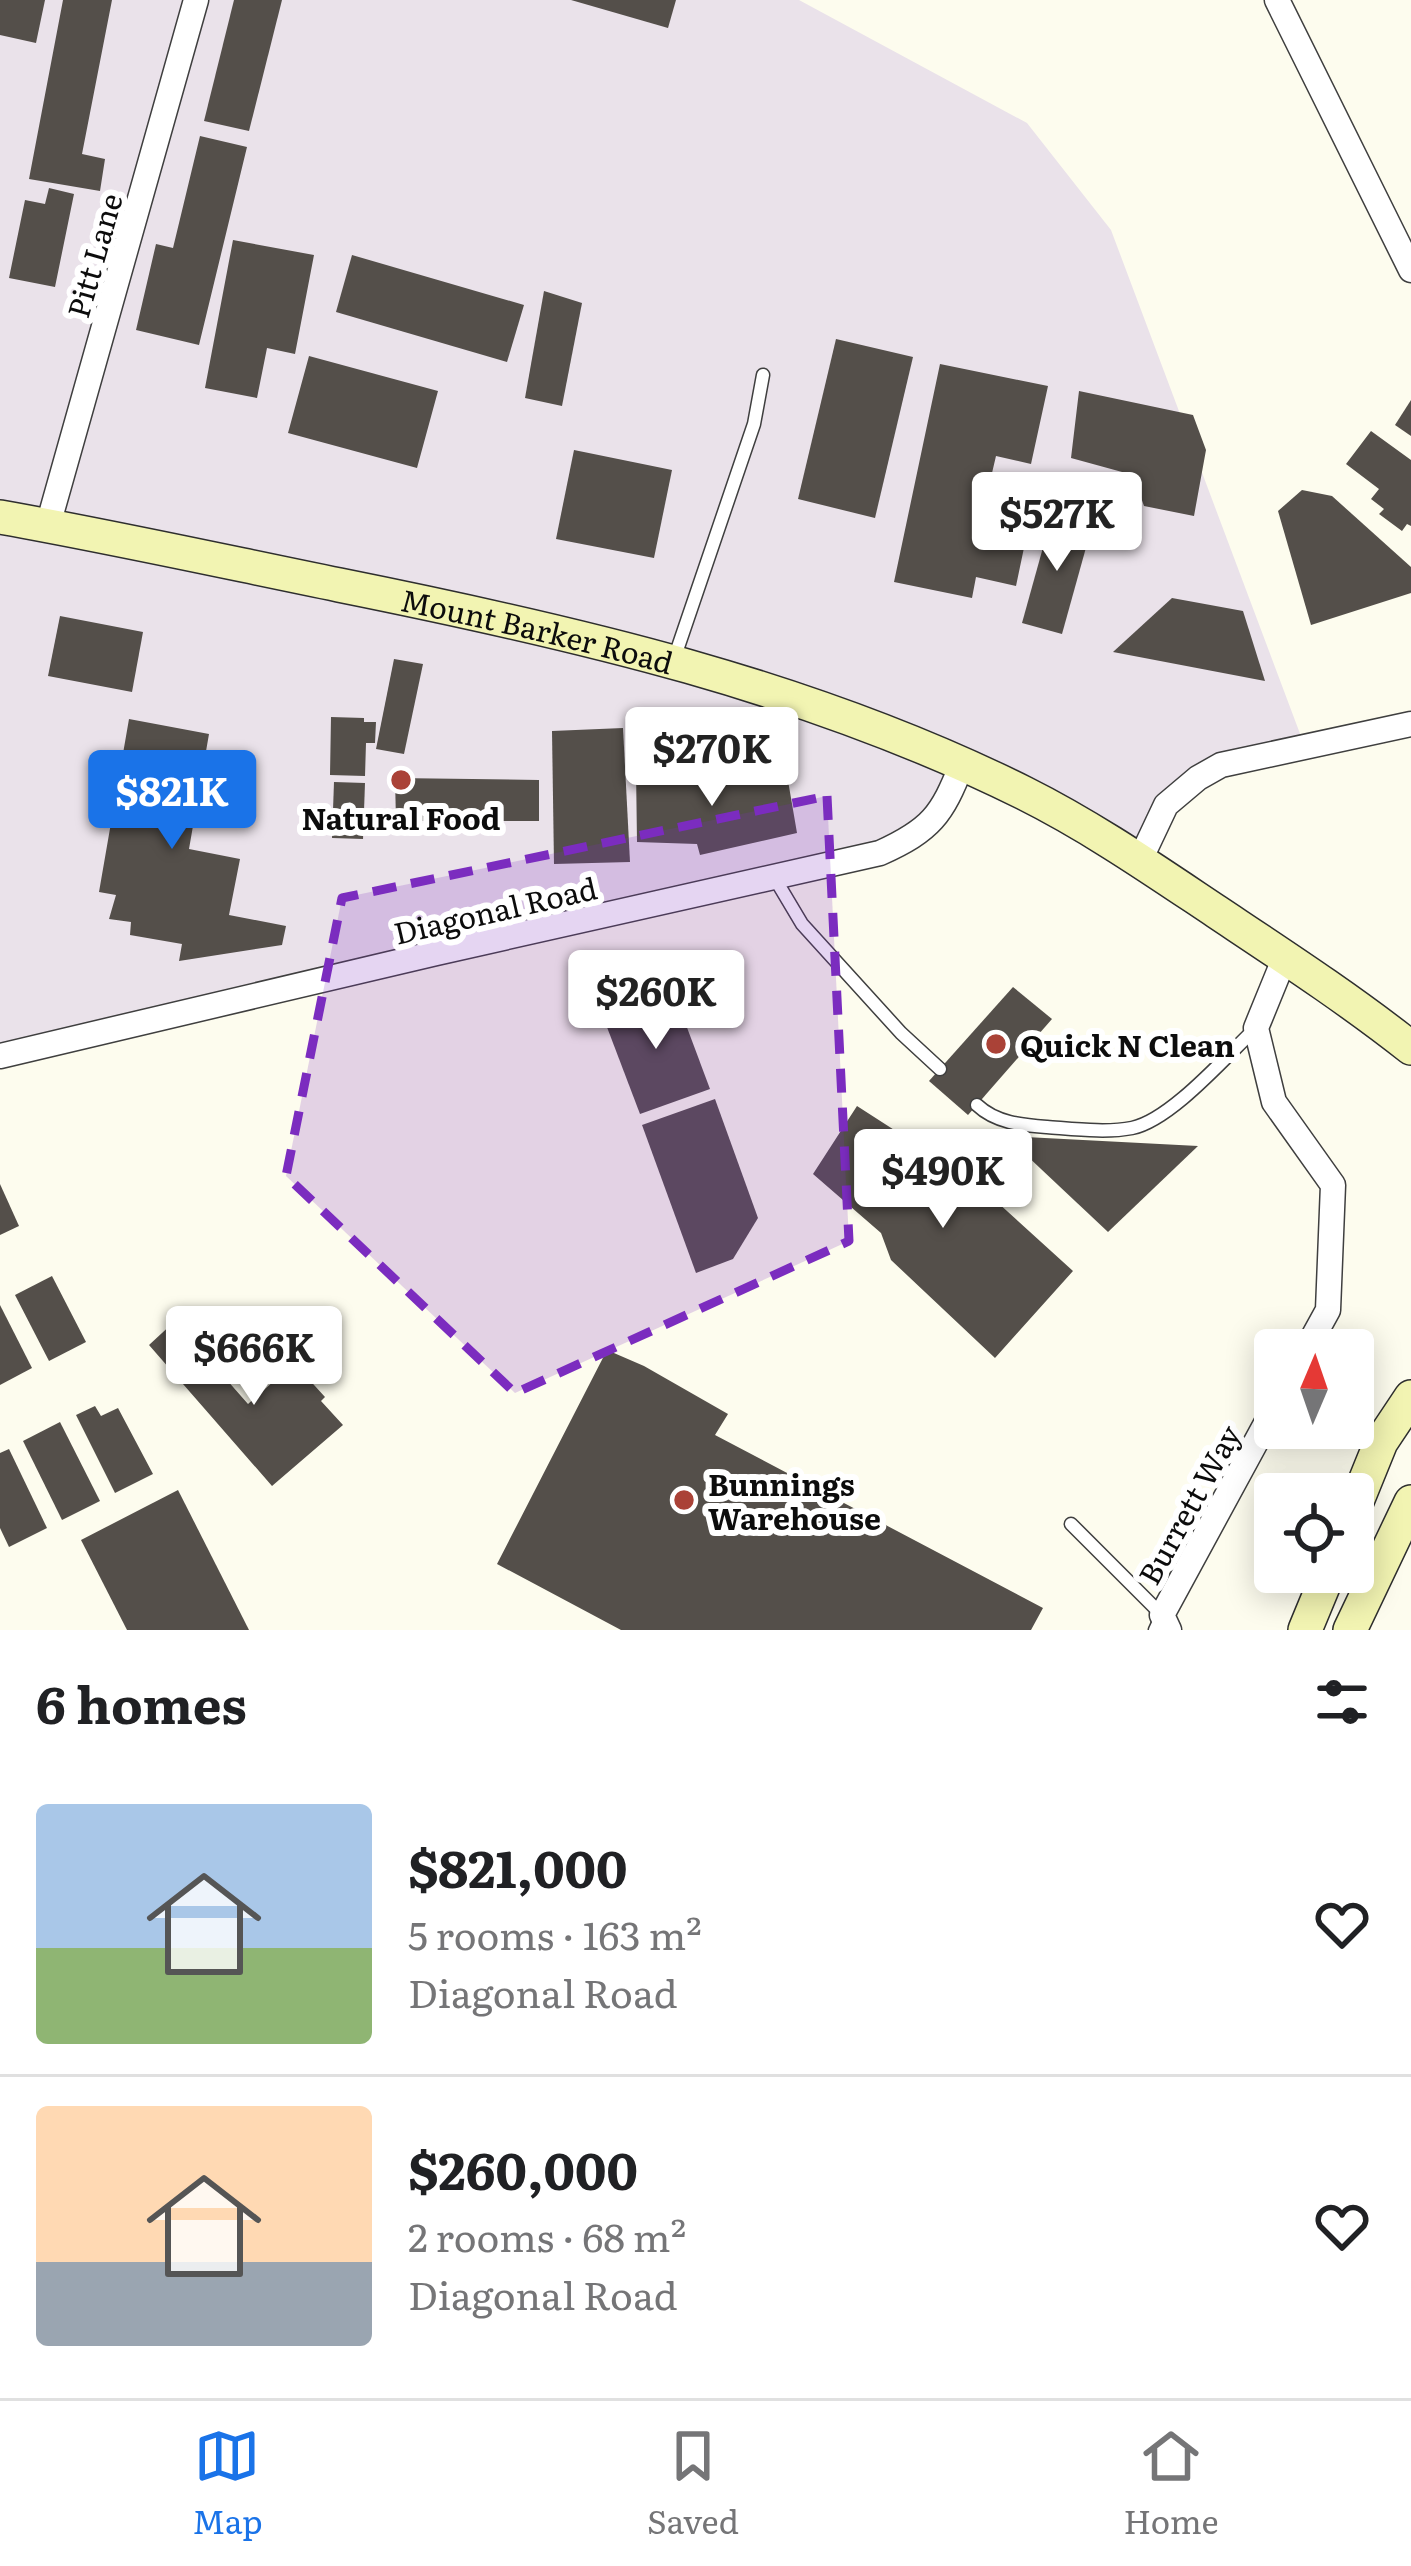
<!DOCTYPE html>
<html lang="en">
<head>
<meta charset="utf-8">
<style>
  :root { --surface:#fff; --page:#f2f2f2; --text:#202124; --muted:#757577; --line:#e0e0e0; --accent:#1a73e8 }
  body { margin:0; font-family:Literata,serif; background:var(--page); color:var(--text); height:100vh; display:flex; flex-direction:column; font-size:45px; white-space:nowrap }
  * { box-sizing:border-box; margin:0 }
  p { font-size:39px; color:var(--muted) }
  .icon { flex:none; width:66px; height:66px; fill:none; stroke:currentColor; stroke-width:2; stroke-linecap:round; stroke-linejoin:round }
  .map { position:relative; height:1630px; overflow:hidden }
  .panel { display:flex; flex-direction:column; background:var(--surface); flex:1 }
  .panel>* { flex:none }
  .needle { width:78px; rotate:2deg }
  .tools { position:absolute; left:1254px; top:1329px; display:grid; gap:24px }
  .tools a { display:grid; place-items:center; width:120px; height:120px; border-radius:12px; background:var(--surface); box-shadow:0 6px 30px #0003; font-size:60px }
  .price { position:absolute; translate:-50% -102px; padding:0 27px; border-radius:12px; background:#fff; color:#222; font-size:39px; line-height:78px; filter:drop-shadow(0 3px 6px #0008) }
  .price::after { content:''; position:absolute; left:50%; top:72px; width:36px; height:27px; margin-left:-18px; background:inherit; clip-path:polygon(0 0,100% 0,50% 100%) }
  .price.on { background:var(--accent); color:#fff }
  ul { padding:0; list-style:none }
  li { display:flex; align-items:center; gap:36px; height:300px; padding:0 36px }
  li+li { border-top:3px solid var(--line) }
  li span { display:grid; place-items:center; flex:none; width:336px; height:240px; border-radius:12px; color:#555 }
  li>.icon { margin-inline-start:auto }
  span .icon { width:144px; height:144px; fill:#fffc; stroke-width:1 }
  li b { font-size:51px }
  h2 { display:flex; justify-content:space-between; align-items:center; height:144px; padding:0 36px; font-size:51px }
  .tabs { display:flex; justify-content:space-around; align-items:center; height:168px; border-top:3px solid var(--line); background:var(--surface); font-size:33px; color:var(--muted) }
  .tabs a { display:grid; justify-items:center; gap:6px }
  .tabs .on { color:var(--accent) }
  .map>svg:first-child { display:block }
  .industrial { fill:#eae2ea }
  .building { fill:#544f4a }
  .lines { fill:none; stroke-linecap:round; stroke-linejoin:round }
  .lane-casing { stroke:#3f3f3f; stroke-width:15 }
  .street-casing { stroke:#3f3f3f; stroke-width:27 }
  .secondary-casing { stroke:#2e2e2e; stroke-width:36 }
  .lane { stroke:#fff; stroke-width:12 }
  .street { stroke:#fff; stroke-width:24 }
  .secondary { stroke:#f2f4b2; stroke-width:33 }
  .marked { fill:#7b2cbf; fill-opacity:0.2; stroke:#7b2cbf; stroke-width:9; stroke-dasharray:24 15; stroke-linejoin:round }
  .poi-dot { fill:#aa4237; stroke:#fff; stroke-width:4.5 }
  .labels { text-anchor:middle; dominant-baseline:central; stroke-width:12; stroke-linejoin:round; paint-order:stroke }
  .street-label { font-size:30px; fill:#0c0c0c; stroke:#fff }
  .poi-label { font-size:30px; font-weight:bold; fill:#0c0c0c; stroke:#fff; text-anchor:start }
</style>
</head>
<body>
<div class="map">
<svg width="1411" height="1630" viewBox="0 0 1411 1630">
  <rect width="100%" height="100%" fill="#fdfcee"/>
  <path class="industrial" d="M0,0h799l228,123 84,107 194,517 -107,31 -58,82 -177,-96 -49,74 -914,218z"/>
  <g class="building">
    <path d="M0,0h45l-9,43 -36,-8z"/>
    <path d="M63,0h49l-30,154 23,5 -5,32 -71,-12z"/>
    <path d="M234,0h48l-33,131 -45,-10z"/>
    <path d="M571,0h105l-8,28z"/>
    <path d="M200,136l47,11 -48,198 -63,-15 20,-86 17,4z"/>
    <path d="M49,188l25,6 -19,93 -46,-9 16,-78 20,4z"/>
    <path d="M233,240l81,15 -19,99 -28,-6 -10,50 -52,-10z"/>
    <path d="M352,255l172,50 -17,57 -171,-50z"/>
    <path d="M544,291l38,12 -20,103 -37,-8z"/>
    <path d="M836,339l77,18 -38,161 -77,-19z"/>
    <path d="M309,356l129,35 -21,77 -129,-35z"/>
    <path d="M940,364l108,22 -17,78 -35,-8 -8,34 46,10 -18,86 -40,-9 -4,21 -78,-16z"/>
    <path d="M1079,391l114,24 13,35 -12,66 -50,-10 -11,-31 -62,-17z"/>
    <path d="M1411,400v36l-16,-11z"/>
    <path d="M1371,431l40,29v66l-4,-2 -5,7 -23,-17 5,-5 -13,-10 8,-10 -33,-25z"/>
    <path d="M574,450l98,20 -18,88 -98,-19z"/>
    <path d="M1302,490l30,6 79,71v26l-100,32 -33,-114z"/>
    <path d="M1052,515l40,11 -30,108 -40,-11z"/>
    <path d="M1172,598l71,13 22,70 -152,-29z"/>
    <path d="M60,616l83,16 -11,60 -84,-16z"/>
    <path d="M394,659l29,5 -19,90 -28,-5z"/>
    <path d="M331,717l33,1v4h12l-1,21h-9l-1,33 -35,-1z"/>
    <path d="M129,719l80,15 -20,115 51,10 -11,56 57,11 -4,19 -103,16 3,-17 -52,-9 1,-13 -22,-3 7,-24 -17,-3z"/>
    <path d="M623,728l7,134 -76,2 -2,-133z"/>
    <path d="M636,769l66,1v15l84,-16 11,64 -97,22 -3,-11 -60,-2z"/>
    <path d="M395,778l144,2v41h-143z"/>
    <path d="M334,782l31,1 -2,56 -31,-1z"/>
    <path d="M1013,987l39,32 -84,96 -39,-34z"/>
    <path d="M673,990l37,99 -70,25 -38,-100z"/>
    <path d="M715,1099l43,119 -25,41 -37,14 -54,-148z"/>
    <path d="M857,1106l118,76 98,89 -78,87 -104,-98 -10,-27 -68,-59z"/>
    <path d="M1006,1136l192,10 -90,86z"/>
    <path d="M0,1184l19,42 -19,9z"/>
    <path d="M52,1276l34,66 -37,19 -34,-66z"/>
    <path d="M0,1305l32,63 -32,17z"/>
    <path d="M175,1321l73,83 46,-41 31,34 -4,4 22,24 -71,61 -123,-141z"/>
    <path d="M607,1350l37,16 84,48 -13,21 328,173 -12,22h-410l-124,-66z"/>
    <path d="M95,1406l6,10 17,-8 35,66 -38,19 -39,-78z"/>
    <path d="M60,1422l40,79 -38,19 -39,-79z"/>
    <path d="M9,1449l38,79 -38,19 -9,-19v-75z"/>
    <path d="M178,1490l71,140h-122l-46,-90z"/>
  </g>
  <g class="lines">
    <g class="lane-casing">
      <g id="lane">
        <path d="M674,659l80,-235 9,-49"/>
        <path d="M774,877l28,47 99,109 39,36"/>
        <path d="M977,1105c19,18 45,20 70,22 27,2 59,6 85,1 39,-8 94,-72 124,-100"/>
        <path d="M1071,1524l91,91 -7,15"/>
      </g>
    </g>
    <g class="street-casing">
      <g id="street">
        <path d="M1277,0l134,270"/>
        <path d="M48,525l148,-525"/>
        <path d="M1140,860l26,-55 32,-27 23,-13 190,-41"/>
        <path d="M1285,957l-29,71 18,74 59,83 -5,125 -22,40"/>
        <path d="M0,1056l436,-103 444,-100c51,-23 62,-38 82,-89"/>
        <path d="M1169,1630l-7,-15 113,-208"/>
      </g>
    </g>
    <g class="secondary-casing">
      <g id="secondary">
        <path id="s1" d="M0,517c113,20 226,45 339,68 234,47 470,101 685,208 68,34 130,77 193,119 66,44 132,87 194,136"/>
        <path d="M1353,1511l28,-69 30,-45"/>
        <path d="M1305,1630l24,-58"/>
        <path d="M1350,1630l61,-128"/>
      </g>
    </g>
    <use href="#lane" class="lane"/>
    <use href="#street" class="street"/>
    <use href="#secondary" class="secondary"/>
  </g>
  <path class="marked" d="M827,796l22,445 -334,152 -229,-217 56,-278z"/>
  <g class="poi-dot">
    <circle cx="401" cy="780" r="12"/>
    <circle cx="996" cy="1044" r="12"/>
    <circle cx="684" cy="1500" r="12"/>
  </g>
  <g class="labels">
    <g class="street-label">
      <text transform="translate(93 255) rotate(-74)">Pitt Lane</text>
      <text stroke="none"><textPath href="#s1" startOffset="549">Mount Barker Road</textPath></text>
      <text transform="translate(495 909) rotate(-13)">Diagonal Road</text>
      <text transform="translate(1188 1504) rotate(-61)">Burrett Way</text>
    </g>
    <g class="poi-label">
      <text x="401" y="817" text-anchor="middle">Natural Food</text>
      <text x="1020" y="1044">Quick N Clean</text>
      <text x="708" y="1483">Bunnings<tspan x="708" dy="34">Warehouse</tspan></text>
    </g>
  </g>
</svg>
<div class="tools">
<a><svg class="needle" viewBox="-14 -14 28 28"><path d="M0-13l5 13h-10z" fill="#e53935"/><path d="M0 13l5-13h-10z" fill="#757577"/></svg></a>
<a><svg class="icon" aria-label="locate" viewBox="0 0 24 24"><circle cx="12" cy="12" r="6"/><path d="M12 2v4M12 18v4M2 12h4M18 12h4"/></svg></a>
</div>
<b class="price" style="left:1057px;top:574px">$527K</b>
<b class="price" style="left:712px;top:809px">$270K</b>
<b class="price on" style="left:172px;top:852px">$821K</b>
<b class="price" style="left:656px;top:1052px">$260K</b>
<b class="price" style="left:943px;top:1231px">$490K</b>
<b class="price" style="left:254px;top:1408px">$666K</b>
</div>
<section class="panel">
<h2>6 homes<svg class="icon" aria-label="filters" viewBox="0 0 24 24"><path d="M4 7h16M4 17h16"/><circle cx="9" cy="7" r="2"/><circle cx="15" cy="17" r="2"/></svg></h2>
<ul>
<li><span style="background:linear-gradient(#a9c7e8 60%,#8fb573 0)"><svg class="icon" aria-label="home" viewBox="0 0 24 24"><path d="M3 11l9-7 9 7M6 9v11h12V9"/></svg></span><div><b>$821,000</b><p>5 rooms · 163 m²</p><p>Diagonal Road</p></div><svg class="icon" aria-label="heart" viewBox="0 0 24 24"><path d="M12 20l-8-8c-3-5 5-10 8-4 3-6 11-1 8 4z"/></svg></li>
<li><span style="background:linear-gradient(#ffd9b3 65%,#9aa5b1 0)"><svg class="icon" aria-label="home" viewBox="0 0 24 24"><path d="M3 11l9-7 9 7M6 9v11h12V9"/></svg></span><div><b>$260,000</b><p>2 rooms · 68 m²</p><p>Diagonal Road</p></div><svg class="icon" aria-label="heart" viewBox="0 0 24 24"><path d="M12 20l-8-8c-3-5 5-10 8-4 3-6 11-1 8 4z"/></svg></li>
</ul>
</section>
<nav class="tabs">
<a class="on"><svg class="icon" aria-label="map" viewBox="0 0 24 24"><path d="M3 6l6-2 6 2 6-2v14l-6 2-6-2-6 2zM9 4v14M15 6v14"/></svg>Map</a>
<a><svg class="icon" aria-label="saved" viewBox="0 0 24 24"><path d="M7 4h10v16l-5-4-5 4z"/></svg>Saved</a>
<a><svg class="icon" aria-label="home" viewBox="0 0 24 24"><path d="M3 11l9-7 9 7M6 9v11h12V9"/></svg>Home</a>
</nav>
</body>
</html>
